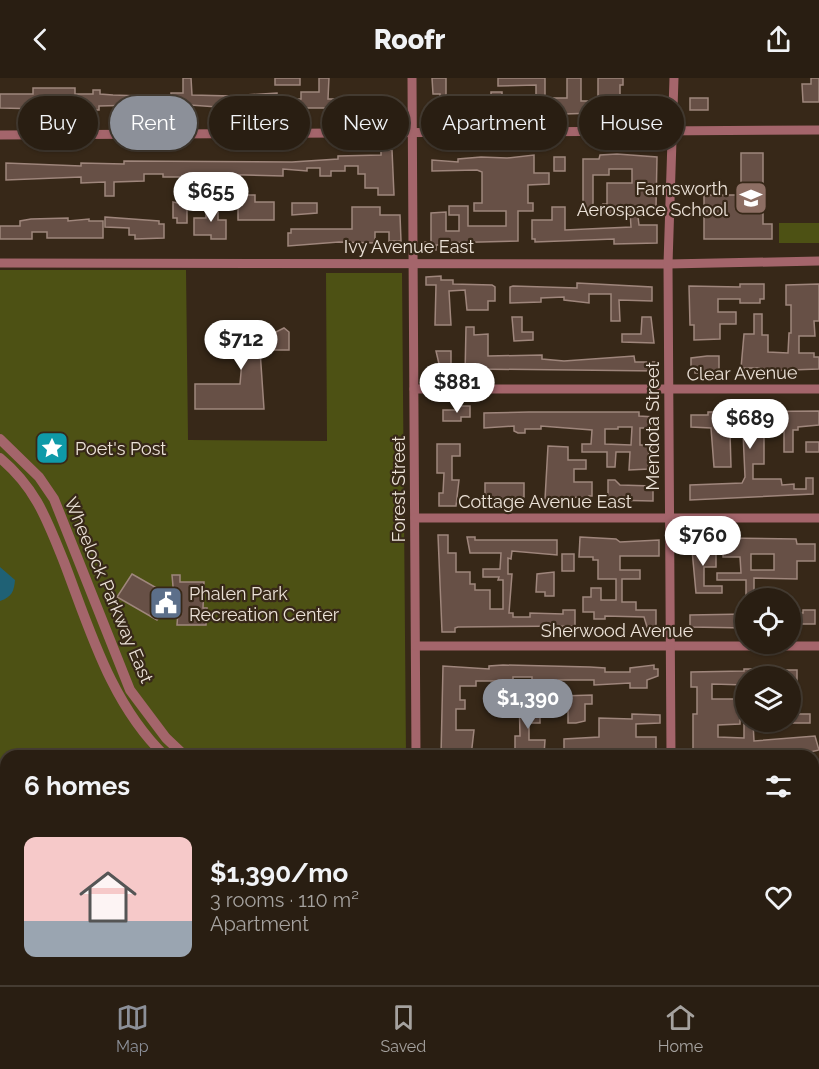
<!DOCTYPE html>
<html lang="en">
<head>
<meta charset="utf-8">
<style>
  :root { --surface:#291e12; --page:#31271b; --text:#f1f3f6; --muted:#a5a29f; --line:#453c32; --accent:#8c9099 }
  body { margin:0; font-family:Raleway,sans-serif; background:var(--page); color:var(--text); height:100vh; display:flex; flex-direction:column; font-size:22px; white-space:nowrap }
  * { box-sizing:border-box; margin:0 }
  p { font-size:20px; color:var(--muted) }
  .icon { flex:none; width:33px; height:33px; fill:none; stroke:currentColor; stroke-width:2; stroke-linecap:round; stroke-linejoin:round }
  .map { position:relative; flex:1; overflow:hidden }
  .panel { position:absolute; left:0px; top:672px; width:819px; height:236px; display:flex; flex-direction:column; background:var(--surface); border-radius:18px 18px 0 0; box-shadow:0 2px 4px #0004,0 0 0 2px var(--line) }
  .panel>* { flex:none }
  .top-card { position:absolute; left:18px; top:18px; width:783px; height:54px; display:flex; gap:12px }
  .fabs { position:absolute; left:735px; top:510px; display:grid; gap:12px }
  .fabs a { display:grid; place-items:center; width:66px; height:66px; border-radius:50%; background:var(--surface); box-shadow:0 2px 4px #0004,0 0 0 2px var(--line); font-size:30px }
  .price { position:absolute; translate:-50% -51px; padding:0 14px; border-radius:21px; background:#fff; color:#222; font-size:20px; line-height:39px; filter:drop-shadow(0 2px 3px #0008) }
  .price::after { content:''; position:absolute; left:50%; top:36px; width:18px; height:14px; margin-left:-9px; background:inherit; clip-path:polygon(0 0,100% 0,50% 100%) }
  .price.on { background:var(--accent); color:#fff }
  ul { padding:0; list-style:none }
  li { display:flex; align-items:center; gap:18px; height:150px; padding:0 24px }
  li span { display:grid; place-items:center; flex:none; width:168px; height:120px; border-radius:12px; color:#555 }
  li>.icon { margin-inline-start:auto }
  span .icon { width:72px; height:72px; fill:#fffc; stroke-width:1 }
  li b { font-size:26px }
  h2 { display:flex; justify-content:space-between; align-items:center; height:72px; padding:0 24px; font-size:26px }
  .tag { padding:0 21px; border-radius:27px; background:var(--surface); box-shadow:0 2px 4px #0004,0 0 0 2px var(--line); font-size:21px; line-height:54px }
  .tag.on { background:var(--accent); color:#fff }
  header { display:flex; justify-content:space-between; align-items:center; height:78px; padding:0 24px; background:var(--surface); font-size:27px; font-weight:800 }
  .dock { display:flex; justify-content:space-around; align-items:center; height:84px; border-top:2px solid var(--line); background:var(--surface); font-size:16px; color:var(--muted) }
  .dock a { display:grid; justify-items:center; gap:3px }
  .dock .on { color:var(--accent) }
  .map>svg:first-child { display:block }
  .green { fill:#4d5114 }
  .water { fill:#1f6175 }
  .building { fill:#675046; stroke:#9f867c; stroke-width:1.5; fill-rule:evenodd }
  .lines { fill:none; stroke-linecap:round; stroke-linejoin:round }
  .minor { stroke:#a4656b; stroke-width:9 }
  .tertiary { stroke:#a4656b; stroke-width:10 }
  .labels { text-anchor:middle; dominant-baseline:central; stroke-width:4.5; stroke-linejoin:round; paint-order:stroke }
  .poi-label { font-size:18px; fill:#ebe1d7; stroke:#372818; text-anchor:start }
  .street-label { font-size:18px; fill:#ebe1d7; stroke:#372818 }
</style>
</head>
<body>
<header><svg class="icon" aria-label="back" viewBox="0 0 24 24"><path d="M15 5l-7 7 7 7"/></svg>Roofr<svg class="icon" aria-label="share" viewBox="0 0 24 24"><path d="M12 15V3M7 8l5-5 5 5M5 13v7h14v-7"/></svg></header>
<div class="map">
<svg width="819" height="907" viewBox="0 0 819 907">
  <rect width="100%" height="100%" fill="#372818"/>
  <g class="green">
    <rect x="779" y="145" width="40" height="20"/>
    <path d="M0,192h186l2,170 139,1 -1,-168h76l4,483h-400v224h807v-200h6v205h-819z"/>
  </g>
  <path class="water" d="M0,489l15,13c-1,11 -3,17 -15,21z"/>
  <g class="building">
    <path d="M183,0h8l1,17 39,1v12l-55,-4 -77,2v4l-43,-1v-4h-14v4l-42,-1v-14h33v-6h42v6h18v-4h7v4l13,1 58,2v-4h12z"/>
    <rect x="275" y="0" width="25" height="7"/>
    <path d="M319,0h10l-1,21h18v12h-13v-3h-36l-4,1v2h-7v-4l-40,1 -1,-13 32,-2v6h24v-7h18z"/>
    <path d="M432,0h14v21h10v7l-10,2v9h-14v-9h8v-14h-7z"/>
    <path d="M498,0h47v20h22v-20h14v23h17v-23h25v7h-3v14h3v14l-29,-3v3l-60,2 -43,-3v-20h11v9l34,-3v-13l-38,1z"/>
    <path d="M811,0h8v24h-16l-1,-18h9z"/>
    <path d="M638,19l14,1v10l-14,1z"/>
    <rect x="690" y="20" width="18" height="12"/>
    <path d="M462,22h9l-2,14h-7z"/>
    <rect x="380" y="27" width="12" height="9"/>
    <path d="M392,72l2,45h-16v-7h-13v-14h-7v-8h-13v5h-14v5h-11v-8h-13v3l-24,-2v7l-79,-2v3h-12v3h-9v-3h-20v-3h-19v7l-30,1v14h-9v-14l-24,1v-6l-75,3v-17l75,3v-3l43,1v-3l168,1 46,-3v-3l43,-1v-4z"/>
    <path d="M741,75h22v71h9v15h-68v-44h37z"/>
    <path d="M617,76l40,3 -1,51h-19l2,17h18v18l-43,1v-5l-79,3v-3h-3v-19h20v-13h13v23l66,-3 -1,-15 -17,-2v3h-10v-9h4v-21h25v-14h-23v6h-16v36h-10v-52h16l1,-4z"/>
    <path d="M534,77v18h15v11l-21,1v18h5v8h-15v30l-76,2v2h-6v5h-10l-1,-8h6v-29l15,-1v19h13v-16h-10v-9h19v20h38v-15h-32v-8h8v-31l-5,-2 -45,1v-11l26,2v-3l23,-2 26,1z"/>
    <rect x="554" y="79" width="11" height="14"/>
    <path d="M238,117h17v7h19v18h-36z"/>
    <path d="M173,124l14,3v18h-10v-5h-4z"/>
    <path d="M206,124h12v18h8v19h-15v-4h-17v-17h12z"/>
    <path d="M292,125h25v10l-25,2z"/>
    <path d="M352,129h28v8h20l1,26h-12v-9h-14v11l-36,-1 -51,4v-13h3v-4h61z"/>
    <path d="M105,139l54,4v3h5v14l-29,1v-4h-6v-7l-24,-1z"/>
    <path d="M68,140v3l21,-2v2h14v17h-56v-6h-15v7h-32v-13h20v-5l11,-2z"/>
    <path d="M441,198v4h12v4l39,1 3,2v14h-7v9h-21l-2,-20 -16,1 2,34h-16l1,-40h-10v-8z"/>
    <path d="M577,205l75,4v14l-33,-1 1,21h-9v-27h-22v9l-25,-3v-3l-23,1v4l-31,1v-16l3,-1 64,2z"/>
    <path d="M740,206h24v15h-4v4h-20v-4h-22v13h18v12h-16v15l-26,1v-15h-4l-1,-39 51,1z"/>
    <path d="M819,206v37h-5l1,15h-16v17h15v4h5v12l-58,2v-3h-20l3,-34h10v-20h8v21h6v17l20,1 1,-20h2v-28h-5v-20z"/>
    <path d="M512,239h10v15h11v8l-19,1z"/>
    <path d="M642,239h9l3,26 -32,-1v-8h19z"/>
    <path d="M466,249h8v8l14,-1v22l54,-1v4l22,2 70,-5 1,6h23v9l-184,-2v5l-9,1z"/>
    <path d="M218,250l9,4 17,1 32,-1 8,-4 5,4v18h-29l4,59h-69v-25h45l3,-34h-29v-18z"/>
    <path d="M436,273h15v26h-9z"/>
    <path d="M707,278h12v17h-24v-3h-4v-12z"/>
    <path d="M458,328h12v11h-9v4h-18v-11h15z"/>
    <path d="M819,333v14l-21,2v3h-5v22h-9v-21l-20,-1v34h-11v15h28l1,6 12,-1v5h12v-11h7v16l-123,6v-15l52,-2 3,-6 -2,-45h-13l1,35h-17l-3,-39 -20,-1v-12h17v-3z"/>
    <path d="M529,334h110v4l16,1v11h-15v17h13l-1,7h-3v17l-20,1 1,-18h-14l-1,15h-8v-15h-25v-8h9l1,-14 -51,-4v3h-16v4h-7l-4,-2v-5l-30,2v-15zM618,349h14l-1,18 -26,-1v-15h13z"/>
    <rect x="806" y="364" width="13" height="10"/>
    <path d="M437,366h23v12h-8v24h7l-3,26h-17v-13h4l1,-20h-7z"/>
    <path d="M548,368l20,1v13h18v9h-12v13h18v14h-3v4h-8v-3l-36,2z"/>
    <path d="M608,402h7l5,5 33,1v15l-45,-1z"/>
    <path d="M485,405h39v14l-35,3v-3h-4z"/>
    <path d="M438,457h10v18h8v19h14v12h5v6h15v19h13v-29h-5l1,-3h-16v-8h17l1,-16h-31l-3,-16h8v3h82v15l-45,-4 -1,8 -3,-1v16h4l-3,39h4v4h17v-4l33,1v-4h12v16l-117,1 -3,1v4h-13z"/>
    <path d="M580,459l36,2 4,3 39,-2v16h-39v14h20v9h-18v23h14v8h20v17h-9l-3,-10 -39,-1v3h-11v-7h-11v-15h8v-9h10v12h15v-21h-18v-19h-5v-3h-14z"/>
    <path d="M723,460l73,1 1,5h18v17h-18v18l-43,-1v20h-8v-18h-29v-7h24l-1,-16h-17zM751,476h23v16h-23z"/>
    <path d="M691,461l12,2v11l13,1v14h-12v19h18v7h-26z"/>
    <rect x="562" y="476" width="12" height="17"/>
    <path d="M554,494v24h-9v-4h-9l1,-18z"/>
    <path d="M132,496l42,24 -2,-23h8v7h24l-1,26h4l-1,17h-29l1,-13h-15l-6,8 -40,-23z"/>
    <path d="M803,532h12v14h-25v-11h13z"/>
    <path d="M746,536v14l-56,-1v-12z"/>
    <path d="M503,587l87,2 15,1v4h25v-4l24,-3v4h4v7l-11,4v8h-17v-5l-36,2v-5h-35l2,16 31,-1v9h-7v17l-9,2h-8v-19h-17v-14h-19v-13h-19v7h-10v-3h-27v5h-16v14h5v9h-9v21h18l-3,26h-30l2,-90 46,3v-3z"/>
    <path d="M744,591h10v7h-8v9l-34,-1v15h34v7h-6v18l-22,1v12l26,1v-16h9l1,19 61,-5 4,14 -9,2v2l-117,1v-41h4v-27h-6v-15l53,-1z"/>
    <path d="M775,592h22v15h-7v-9h-15z"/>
    <path d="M519,616h10v21h11v8h-11v17h16l-1,15 -29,-3v-16h5z"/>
    <path d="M632,636l28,1v8l-24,1v13h20v17l-36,-3 -42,4v-4h-14v-12l35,-2v-19l33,1z"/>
    <rect x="792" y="636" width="18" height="9"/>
  </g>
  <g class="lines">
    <g class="minor">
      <path d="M412,0l4,678"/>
      <path d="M0,57l819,-5"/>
      <path d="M0,185l668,1 151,-3"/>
      <path d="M414,311h405"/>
      <path d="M415,440h404"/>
      <path d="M416,568h403"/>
      <path d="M671,678l-3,-492 6,-186"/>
      <path d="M813,696h6"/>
      <path d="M0,838l6,7"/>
      <path d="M36,902l1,5"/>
    </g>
    <g class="tertiary">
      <path d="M0,361l39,38 15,22 76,191 36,48 19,18"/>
      <path d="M0,380c36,30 47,62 64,104 26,68 47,142 101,194"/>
      <path d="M813,741l6,-1"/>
      <path d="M813,756h6"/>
    </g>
  </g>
  <defs>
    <g id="school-square" transform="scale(1.725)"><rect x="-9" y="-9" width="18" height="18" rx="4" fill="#8d6e63" stroke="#372818"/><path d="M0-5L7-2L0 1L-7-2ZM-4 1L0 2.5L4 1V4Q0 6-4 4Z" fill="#fff"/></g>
    <g id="sight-square" transform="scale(1.725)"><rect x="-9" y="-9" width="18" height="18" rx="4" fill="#0f9aa8" stroke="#372818"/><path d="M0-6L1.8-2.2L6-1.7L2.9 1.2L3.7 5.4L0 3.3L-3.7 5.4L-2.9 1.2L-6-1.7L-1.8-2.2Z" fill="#fff"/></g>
    <g id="civic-square" transform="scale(1.725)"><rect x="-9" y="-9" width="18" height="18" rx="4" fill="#5c6f8a" stroke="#372818"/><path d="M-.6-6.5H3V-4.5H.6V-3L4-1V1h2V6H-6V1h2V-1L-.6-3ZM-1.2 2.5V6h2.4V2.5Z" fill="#fff"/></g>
  </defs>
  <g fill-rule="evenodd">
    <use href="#school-square" x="751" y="120"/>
    <use href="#sight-square" x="52" y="370"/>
    <use href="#civic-square" x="166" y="525"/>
  </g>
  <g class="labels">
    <g class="poi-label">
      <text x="728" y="110" text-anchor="end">Farnsworth<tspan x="728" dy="21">Aerospace School</tspan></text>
      <text x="75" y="370">Poet's Post</text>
      <text x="189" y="515">Phalen Park<tspan x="189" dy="21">Recreation Center</tspan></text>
    </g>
    <g class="street-label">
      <text x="409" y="168">Ivy Avenue East</text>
      <text transform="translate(742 295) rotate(-1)">Clear Avenue</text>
      <text transform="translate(652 348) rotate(-90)">Mendota Street</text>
      <text transform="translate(398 411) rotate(-90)">Forest Street</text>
      <text x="545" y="423">Cottage Avenue East</text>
      <text transform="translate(109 512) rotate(67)">Wheelock Parkway East</text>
      <text x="617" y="552">Sherwood Avenue</text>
    </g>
  </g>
</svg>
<div class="fabs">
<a><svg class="icon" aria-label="locate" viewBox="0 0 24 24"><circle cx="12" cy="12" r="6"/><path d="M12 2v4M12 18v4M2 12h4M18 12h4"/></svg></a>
<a><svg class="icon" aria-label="layers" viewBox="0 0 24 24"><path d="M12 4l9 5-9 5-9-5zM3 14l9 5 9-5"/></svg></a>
</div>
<b class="price" style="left:211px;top:145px">$655</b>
<b class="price" style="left:241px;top:293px">$712</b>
<b class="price" style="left:457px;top:336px">$881</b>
<b class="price" style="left:750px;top:372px">$689</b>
<b class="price" style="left:703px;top:489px">$760</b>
<b class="price on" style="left:528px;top:652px">$1,390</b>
<div class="top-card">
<a class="tag">Buy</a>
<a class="tag on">Rent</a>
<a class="tag">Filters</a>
<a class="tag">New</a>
<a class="tag">Apartment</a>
<a class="tag">House</a>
</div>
<section class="panel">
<h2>6 homes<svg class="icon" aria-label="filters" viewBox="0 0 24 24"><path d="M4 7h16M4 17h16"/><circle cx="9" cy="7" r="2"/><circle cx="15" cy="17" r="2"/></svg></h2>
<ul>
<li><span style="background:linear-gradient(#f6c9c9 70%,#9aa5b1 0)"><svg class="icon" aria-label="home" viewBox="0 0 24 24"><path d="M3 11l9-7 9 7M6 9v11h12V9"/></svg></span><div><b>$1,390/mo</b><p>3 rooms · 110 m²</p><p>Apartment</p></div><svg class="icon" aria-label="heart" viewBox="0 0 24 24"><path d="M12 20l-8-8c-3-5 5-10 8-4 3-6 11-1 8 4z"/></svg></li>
</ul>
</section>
</div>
<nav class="dock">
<a class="on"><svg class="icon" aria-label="map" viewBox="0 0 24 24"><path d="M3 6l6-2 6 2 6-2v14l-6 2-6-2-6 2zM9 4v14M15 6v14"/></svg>Map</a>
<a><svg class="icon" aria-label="saved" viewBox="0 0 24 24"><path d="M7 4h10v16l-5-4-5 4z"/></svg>Saved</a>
<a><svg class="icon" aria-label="home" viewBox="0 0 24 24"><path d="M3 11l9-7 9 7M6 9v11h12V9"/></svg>Home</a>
</nav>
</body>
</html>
